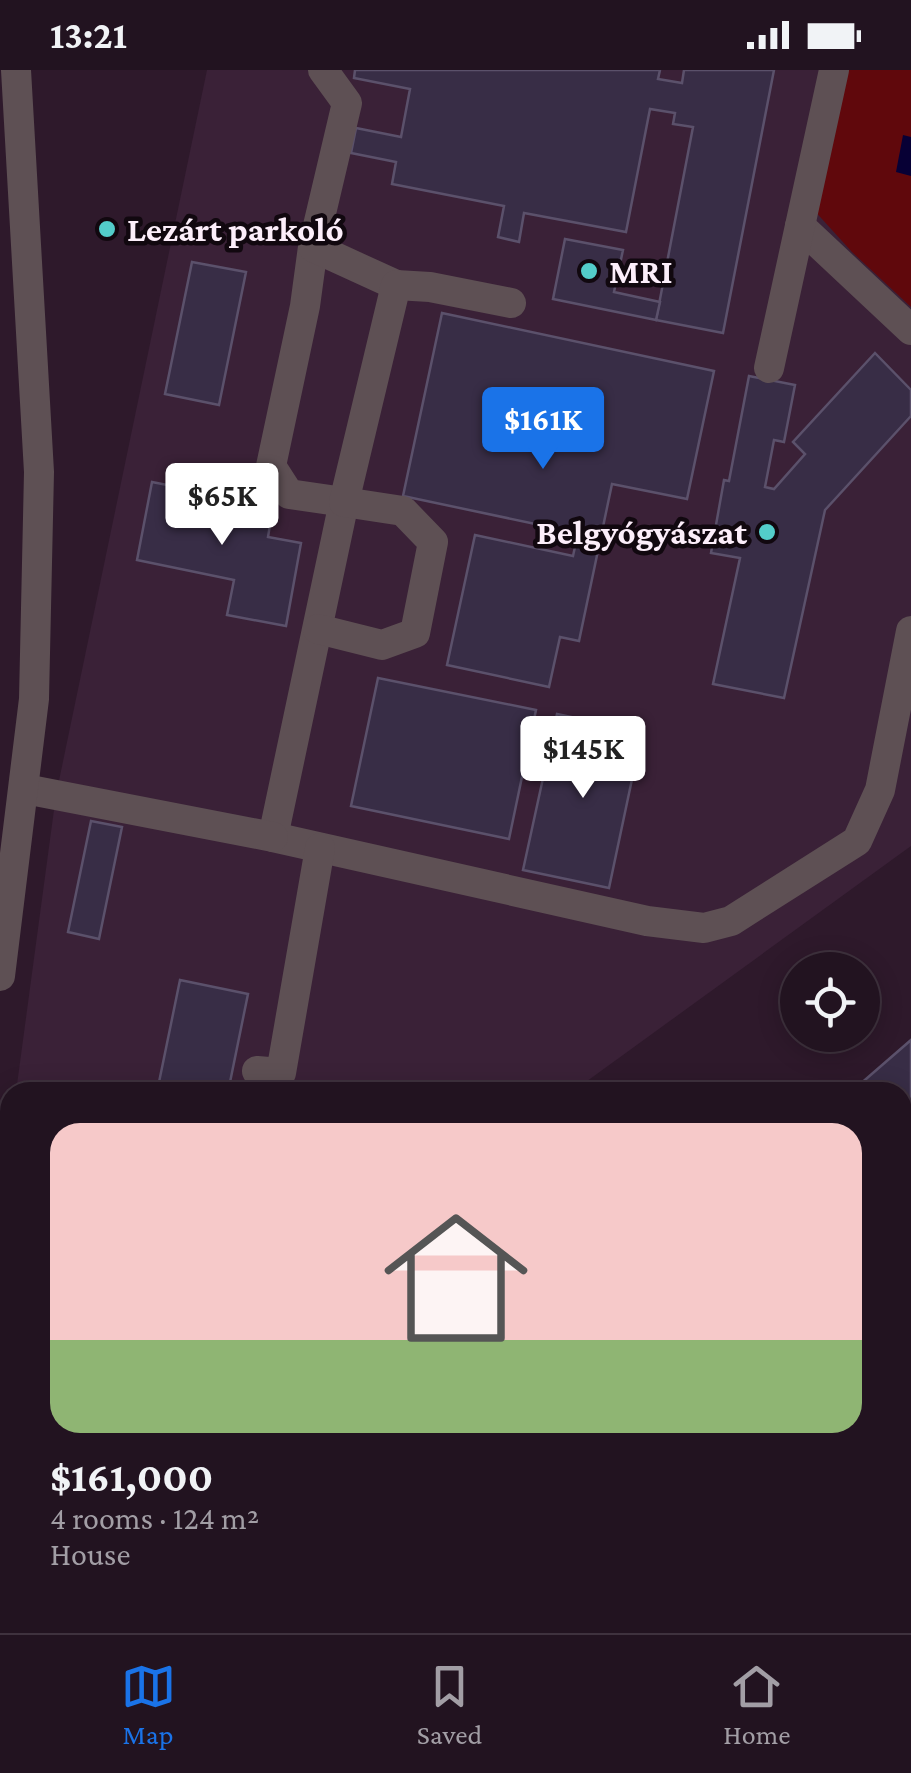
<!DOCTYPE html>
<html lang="en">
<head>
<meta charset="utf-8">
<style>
  :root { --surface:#221320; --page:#2e202d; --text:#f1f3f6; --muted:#a29ea5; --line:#3f323e; --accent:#1a73e8 }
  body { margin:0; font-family:"Crimson Pro",serif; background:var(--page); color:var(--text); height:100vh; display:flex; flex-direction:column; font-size:38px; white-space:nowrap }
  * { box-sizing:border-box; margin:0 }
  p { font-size:32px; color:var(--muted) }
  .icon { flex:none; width:55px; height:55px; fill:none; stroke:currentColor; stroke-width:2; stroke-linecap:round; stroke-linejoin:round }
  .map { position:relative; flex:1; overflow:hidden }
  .side { position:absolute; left:0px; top:1012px; width:912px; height:552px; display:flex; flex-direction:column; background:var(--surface); border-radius:30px 30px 0 0; box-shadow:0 5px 25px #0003,0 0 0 2px var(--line) }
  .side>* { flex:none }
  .tools { position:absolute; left:780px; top:882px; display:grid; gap:20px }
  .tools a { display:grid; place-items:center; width:100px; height:100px; border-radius:50%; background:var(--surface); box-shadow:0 5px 25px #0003,0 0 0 2px var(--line); font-size:50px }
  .price { position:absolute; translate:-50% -85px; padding:0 22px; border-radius:10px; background:#fff; color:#222; font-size:32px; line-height:65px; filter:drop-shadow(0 2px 5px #0008) }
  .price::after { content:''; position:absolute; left:50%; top:60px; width:30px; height:22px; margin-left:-15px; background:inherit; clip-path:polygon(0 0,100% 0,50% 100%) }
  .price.on { background:var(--accent); color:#fff }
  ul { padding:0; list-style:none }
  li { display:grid; align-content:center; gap:20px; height:530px; padding:0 50px }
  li+li { border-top:2px solid var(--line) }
  li span { display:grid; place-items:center; height:310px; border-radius:30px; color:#555 }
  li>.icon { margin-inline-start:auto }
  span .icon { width:180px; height:180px; fill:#fffc; stroke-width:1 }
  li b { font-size:42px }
  .status { display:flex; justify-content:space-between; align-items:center; height:70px; padding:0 50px; background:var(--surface); direction:ltr }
  .status svg { height:28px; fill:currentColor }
  .menu { display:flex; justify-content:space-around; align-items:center; height:140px; border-top:2px solid var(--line); background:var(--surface); font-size:28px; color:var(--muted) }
  .menu a { display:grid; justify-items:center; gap:5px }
  .menu .on { color:var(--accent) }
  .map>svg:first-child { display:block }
  .built { fill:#3a2137 }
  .green { fill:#60080c }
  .water { fill:#070035 }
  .building { fill:#382d46; stroke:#5b516b; stroke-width:2.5 }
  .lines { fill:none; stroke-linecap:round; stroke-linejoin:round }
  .minor { stroke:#5e5054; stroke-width:30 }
  .poi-dot { fill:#53cdca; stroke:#11080f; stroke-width:4 }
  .labels { text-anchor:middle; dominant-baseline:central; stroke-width:9; stroke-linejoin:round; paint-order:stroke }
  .poi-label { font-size:35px; font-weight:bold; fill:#fceefa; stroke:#11080f; text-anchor:start }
</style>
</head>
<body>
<div class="status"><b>13:21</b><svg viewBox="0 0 49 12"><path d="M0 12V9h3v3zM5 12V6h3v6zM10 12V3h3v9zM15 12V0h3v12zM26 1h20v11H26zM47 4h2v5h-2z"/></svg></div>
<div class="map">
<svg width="911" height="1563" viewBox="0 0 911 1563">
  <rect width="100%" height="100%" fill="#2e192b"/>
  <g class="built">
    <path d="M207,0h704v776l-339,246h-556l40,-297z"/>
    <path d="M10,1065v407l-10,2v-339z"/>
  </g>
  <path class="green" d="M843,0h68v237l-59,-55 -40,-44z"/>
  <path class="water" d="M903,65l8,2v39l-15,-4z"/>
  <g class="building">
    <path d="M355,0h305l-2,9 24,4 2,-13h90l-51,263 -67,-13 37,-193 -20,-3 2,-11 -25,-4 -24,123 -102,-19 -5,29 -21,-5 6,-31 -112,-22 4,-22 -45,-9 5,-25 45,9 9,-48 -56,-11z"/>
    <path d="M565,169l58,11 -9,42 46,10 -4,18 -103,-21z"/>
    <path d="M192,192l54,10 -27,133 -54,-11z"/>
    <path d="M442,243l272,58 -27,128 -75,-15 -33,157 -19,-4 -11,50 -102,-22 28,-130 98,21 5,-23 -175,-37z"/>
    <path d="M875,283l36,37v26l-86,94 -41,188 -71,-14 27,-126 -29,-5 13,-73 5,1 20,-105 46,9 -11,57 -10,-2 -9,47 9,2 31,-35 -12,-12z"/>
    <path d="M152,412l101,20 17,23 -2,12 33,6 -15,83 -59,-11 7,-35 -97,-20z"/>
    <path d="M378,608l158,32 -27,129 -158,-33z"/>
    <path d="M557,644l85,18 -33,156 -86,-18z"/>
    <path d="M91,751l31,6 -23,112 -31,-7z"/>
    <path d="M180,910l68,14 -20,98h-71z"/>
    <path d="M911,970v378l-9,1v-327h-51z"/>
    <path d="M902,1368l9,88v105l-238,2v-8h229z"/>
    <path d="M266,1555h296l1,8h-296z"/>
  </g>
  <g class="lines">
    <g class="minor">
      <path d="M323,0l24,33 -34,144 -8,59 -34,160 18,28 55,8 -71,335 374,84 57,7 27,-7 126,-80 23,-51 31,-159"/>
      <path d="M800,156l111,104"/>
      <path d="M313,177l83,38"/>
      <path d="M769,298l65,-298"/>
      <path d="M318,559l64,16 33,-12 18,-91 -30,-31 -59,-9 52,-217 34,2 81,16"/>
      <path d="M25,719l248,48"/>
      <path d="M0,906l34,-277 5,-227 -23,-402"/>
      <path d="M257,1001l24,2 39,-225"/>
    </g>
  </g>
  <g class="poi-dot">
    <circle cx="107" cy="159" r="10"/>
    <circle cx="589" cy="201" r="10"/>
    <circle cx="767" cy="462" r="10"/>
  </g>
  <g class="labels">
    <g class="poi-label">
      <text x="127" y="159">Lezárt parkoló</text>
      <text x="609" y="201">MRI</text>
      <text x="747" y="462" text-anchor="end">Belgyógyászat</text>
    </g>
  </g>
</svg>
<div class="tools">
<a><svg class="icon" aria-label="locate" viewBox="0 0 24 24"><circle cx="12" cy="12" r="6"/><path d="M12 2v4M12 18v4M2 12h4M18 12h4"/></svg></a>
</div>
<b class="price on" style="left:543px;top:402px">$161K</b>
<b class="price" style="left:222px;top:478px">$65K</b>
<b class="price" style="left:583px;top:731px">$145K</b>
<section class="side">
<ul>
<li><span style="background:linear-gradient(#f6c9c9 70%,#8fb573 0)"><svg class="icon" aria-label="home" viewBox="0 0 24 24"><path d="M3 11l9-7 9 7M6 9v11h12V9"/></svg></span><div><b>$161,000</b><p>4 rooms · 124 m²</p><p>House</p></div></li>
</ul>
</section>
</div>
<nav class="menu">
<a class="on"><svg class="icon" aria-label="map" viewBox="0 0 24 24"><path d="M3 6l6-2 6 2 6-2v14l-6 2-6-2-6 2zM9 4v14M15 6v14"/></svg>Map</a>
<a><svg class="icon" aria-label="saved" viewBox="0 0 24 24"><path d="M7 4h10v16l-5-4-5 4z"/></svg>Saved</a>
<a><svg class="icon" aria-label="home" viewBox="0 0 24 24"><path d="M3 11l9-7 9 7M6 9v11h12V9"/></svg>Home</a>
</nav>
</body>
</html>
